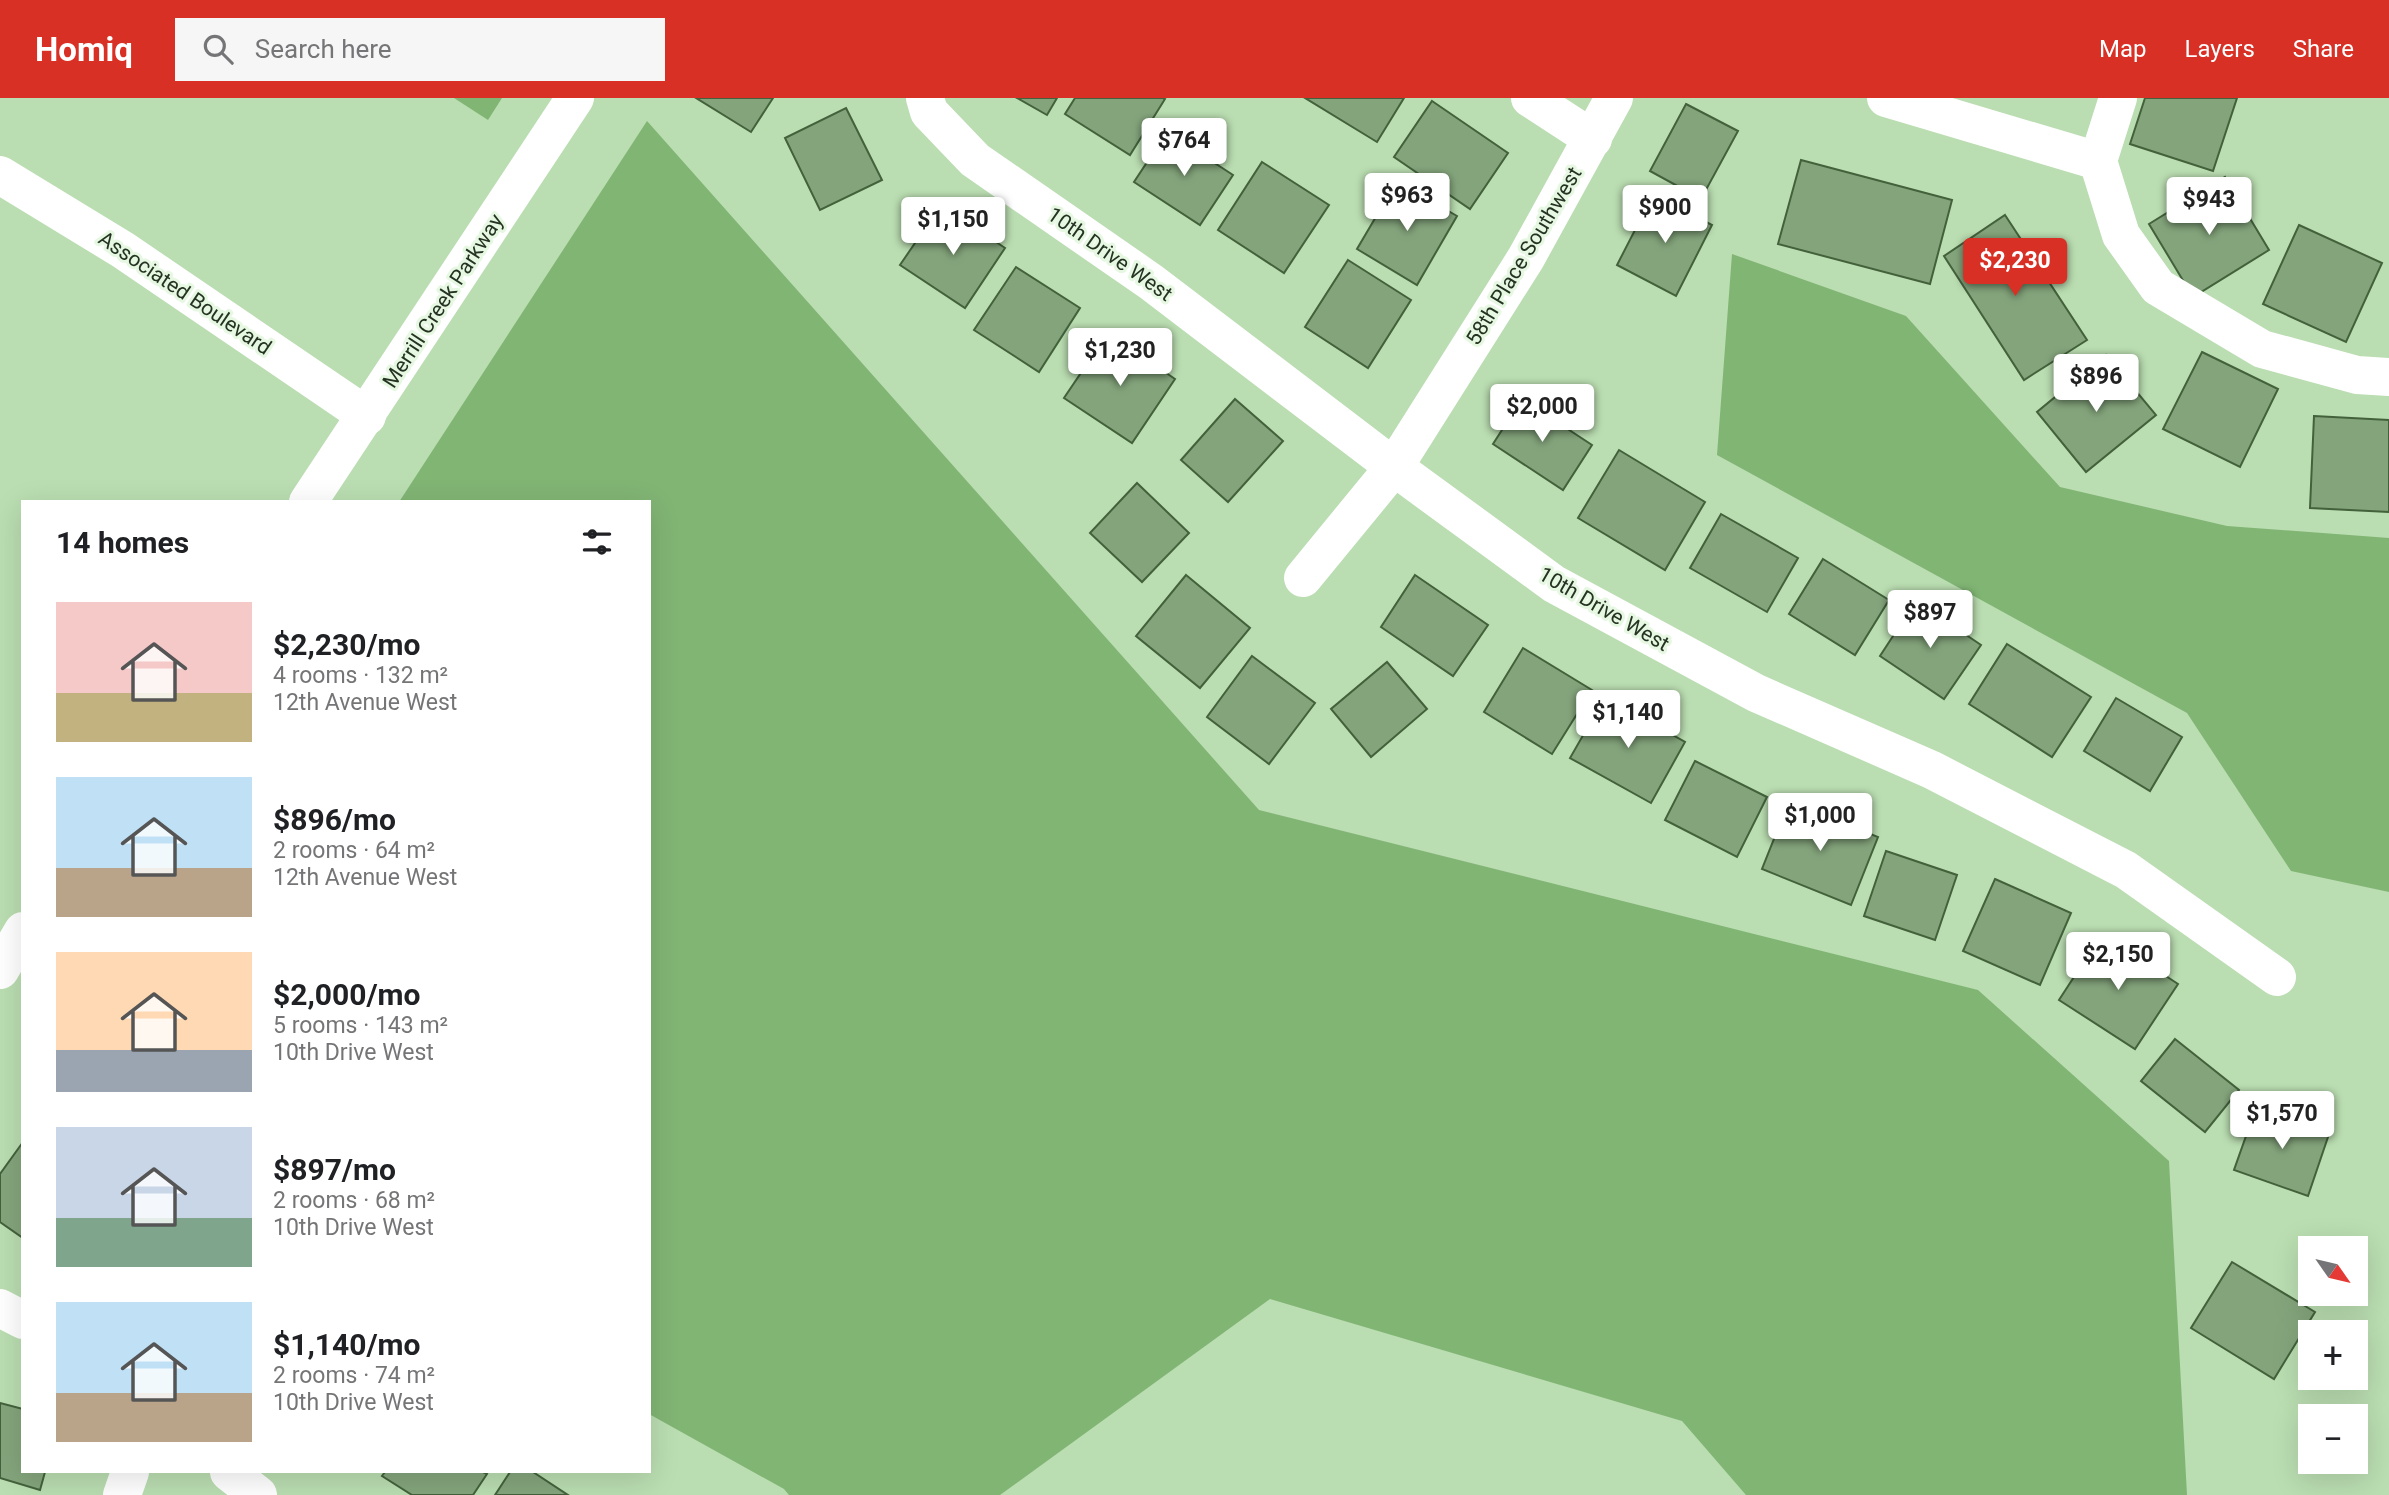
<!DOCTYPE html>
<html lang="en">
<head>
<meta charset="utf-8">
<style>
  :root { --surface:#fff; --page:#f6f6f6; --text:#202124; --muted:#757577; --accent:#d93025 }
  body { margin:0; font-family:Roboto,sans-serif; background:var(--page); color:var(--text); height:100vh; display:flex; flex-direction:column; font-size:26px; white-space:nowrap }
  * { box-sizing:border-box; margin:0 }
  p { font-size:23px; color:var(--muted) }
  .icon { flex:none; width:38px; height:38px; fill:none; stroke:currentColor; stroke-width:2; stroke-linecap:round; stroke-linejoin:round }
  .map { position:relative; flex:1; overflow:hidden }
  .sheet { position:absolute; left:21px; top:402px; width:630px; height:973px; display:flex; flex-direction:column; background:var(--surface); border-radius:0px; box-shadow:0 7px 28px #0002 }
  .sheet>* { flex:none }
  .needle { width:46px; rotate:124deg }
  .controls { position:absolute; left:2298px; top:1138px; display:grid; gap:14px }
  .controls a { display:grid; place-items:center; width:70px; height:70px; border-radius:0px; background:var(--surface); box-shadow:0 7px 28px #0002; font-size:35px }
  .price { position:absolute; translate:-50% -60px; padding:0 16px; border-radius:7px; background:#fff; color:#222; font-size:23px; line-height:46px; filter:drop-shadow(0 2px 4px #0008) }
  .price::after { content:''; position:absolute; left:50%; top:42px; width:21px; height:16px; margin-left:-10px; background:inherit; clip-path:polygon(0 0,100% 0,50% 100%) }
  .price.active { background:var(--accent); color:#fff }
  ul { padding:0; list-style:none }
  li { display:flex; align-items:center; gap:21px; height:175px; padding:0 35px }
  li span { display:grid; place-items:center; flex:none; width:196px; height:140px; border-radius:0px; color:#555 }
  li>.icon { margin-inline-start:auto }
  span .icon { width:84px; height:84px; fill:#fffc; stroke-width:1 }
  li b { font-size:30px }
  h2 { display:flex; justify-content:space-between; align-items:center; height:84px; padding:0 35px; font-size:30px }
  header { display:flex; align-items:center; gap:42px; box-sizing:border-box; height:98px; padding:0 35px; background:var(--accent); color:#fff }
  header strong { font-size:33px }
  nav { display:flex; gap:38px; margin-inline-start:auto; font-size:24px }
  .search { width:490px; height:63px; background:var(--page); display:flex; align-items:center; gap:18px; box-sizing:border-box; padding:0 24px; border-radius:0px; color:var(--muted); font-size:26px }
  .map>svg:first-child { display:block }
  .green { fill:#81b574 }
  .building { fill:#84a57c; stroke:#43623c; stroke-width:2 }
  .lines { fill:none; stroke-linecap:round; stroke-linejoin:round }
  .minor { stroke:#fff; stroke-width:38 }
  .labels { text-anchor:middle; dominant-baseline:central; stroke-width:6; stroke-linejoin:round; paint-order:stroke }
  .street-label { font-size:21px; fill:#253322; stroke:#e6f8e2 }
</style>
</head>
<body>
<header>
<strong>Homiq</strong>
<div class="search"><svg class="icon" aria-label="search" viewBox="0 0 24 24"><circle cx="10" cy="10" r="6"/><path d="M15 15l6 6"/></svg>Search here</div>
<nav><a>Map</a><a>Layers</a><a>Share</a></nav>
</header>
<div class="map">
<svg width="2389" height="1397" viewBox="0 0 2389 1397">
  <rect width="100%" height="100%" fill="#baddb1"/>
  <g class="green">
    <path d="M454,0h48l-14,22z"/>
    <path d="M647,23l612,689 719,180 191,171 18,334h-441l-64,-74 -412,-122 -270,196h-211l-5,-6 -135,-75v-912h-250z"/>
    <path d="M1732,156l174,62 154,171 167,39 162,12v354l-98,-21 -104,-158 -470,-258z"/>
  </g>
  <g class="building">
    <path d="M696,0h77l-22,34z"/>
    <path d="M1017,0h40l-10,17z"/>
    <path d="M1075,0h88l2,1 -35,56 -65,-41z"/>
    <path d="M1305,0h99l-27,44z"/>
    <path d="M2145,0h92l-24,73 -83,-27z"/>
    <path d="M1432,3l76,52 -38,56 -76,-52z"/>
    <path d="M1686,6l52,27 -37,68 -51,-28z"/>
    <path d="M846,10l36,72 -62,30 -35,-72z"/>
    <path d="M1167,34l66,43 -33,50 -66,-43z"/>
    <path d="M1801,62l151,40 -22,84 -152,-40z"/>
    <path d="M1262,64l67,43 -45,68 -66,-43z"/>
    <path d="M2225,79l44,73 -76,47 -44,-73z"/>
    <path d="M1397,83l60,35 -40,69 -60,-36z"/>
    <path d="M1653,97l59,30 -36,71 -59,-31z"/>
    <path d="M941,107l64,43 -40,60 -65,-43z"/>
    <path d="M2005,117l82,125 -63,40 -80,-124z"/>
    <path d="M2299,127l83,38 -36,79 -83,-38z"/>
    <path d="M1348,162l63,40 -43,68 -63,-41z"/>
    <path d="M1016,169l64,41 -41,64 -65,-42z"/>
    <path d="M1108,235l67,46 -43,64 -68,-45z"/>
    <path d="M2202,254l76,37 -38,78 -77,-38z"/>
    <path d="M2106,257l50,60 -70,57 -49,-60z"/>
    <path d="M1235,301l48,42 -55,61 -47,-42z"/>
    <path d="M1522,301l70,46 -29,45 -70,-46z"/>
    <path d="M2314,318l75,4v92l-79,-4z"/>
    <path d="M1619,352l86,52 -40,68 -87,-52z"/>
    <path d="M1137,385l52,50 -47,49 -52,-49z"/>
    <path d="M1721,416l77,44 -31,54 -77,-44z"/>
    <path d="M1823,461l66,41 -34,55 -66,-41z"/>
    <path d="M1186,477l64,53 -50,60 -64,-52z"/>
    <path d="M1415,477l73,50 -35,51 -72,-49z"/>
    <path d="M1916,503l65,44 -37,54 -64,-43z"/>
    <path d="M2007,546l84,53 -39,60 -83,-53z"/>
    <path d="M1523,550l69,42 -40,64 -68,-42z"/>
    <path d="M1252,558l63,47 -46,61 -62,-47z"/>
    <path d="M1387,564l40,47 -56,48 -40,-48z"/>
    <path d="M1605,599l80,45 -34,61 -81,-45z"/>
    <path d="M2116,600l66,39 -32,54 -66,-40z"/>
    <path d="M1695,663l72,36 -30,60 -72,-37z"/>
    <path d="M1789,703l89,36 -27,68 -89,-36z"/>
    <path d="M1886,753l71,24 -22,65 -71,-24z"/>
    <path d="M1995,781l76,34 -31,72 -77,-34z"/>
    <path d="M2102,836l76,50 -43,65 -76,-49z"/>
    <path d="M2175,941l64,51 -34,42 -64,-51z"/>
    <path d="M2257,1007l73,26 -22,65 -74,-26z"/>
    <path d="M23,1044v96l-23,-16v-48z"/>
    <path d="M2232,1164l83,50 -41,67 -83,-51z"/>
    <path d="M0,1305l23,6v63h22l-5,18 -40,-12z"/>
    <path d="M385,1374h98l4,2 -14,21h-61l-30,-19z"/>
    <path d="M510,1374h23l35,23h-73z"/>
  </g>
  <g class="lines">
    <g class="minor">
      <path d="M925,0l4,14 46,48 176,122 243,185 160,117 202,109 176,77 194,100 151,107"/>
      <path d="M1530,0l63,41"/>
      <path d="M1886,0l212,63 23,74 37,52 104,62 95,26 32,2"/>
      <path d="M2098,63l20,-63"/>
      <path d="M0,77l123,75 244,166"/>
      <path d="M308,404l267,-404"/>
      <path d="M1303,480l91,-111 132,-209 88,-160"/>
      <path d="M0,872l23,-39"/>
      <path d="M0,1210l23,12"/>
      <path d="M229,1374l29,23"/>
      <path d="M122,1397l8,-23"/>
    </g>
  </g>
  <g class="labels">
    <g class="street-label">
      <text transform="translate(1110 156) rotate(35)">10th Drive West</text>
      <text transform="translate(1524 158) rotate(-59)">58th Place Southwest</text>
      <text transform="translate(185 195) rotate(34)">Associated Boulevard</text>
      <text transform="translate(443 203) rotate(-57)">Merrill Creek Parkway</text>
      <text transform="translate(1604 511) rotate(30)">10th Drive West</text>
    </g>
  </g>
</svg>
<div class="controls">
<a><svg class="needle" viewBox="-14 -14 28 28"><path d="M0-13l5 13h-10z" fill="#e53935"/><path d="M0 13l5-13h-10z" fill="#757577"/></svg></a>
<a>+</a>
<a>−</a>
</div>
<b class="price" style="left:1184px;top:80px">$764</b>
<b class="price" style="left:1407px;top:135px">$963</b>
<b class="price" style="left:2209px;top:139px">$943</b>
<b class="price" style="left:1665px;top:147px">$900</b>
<b class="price" style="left:953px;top:159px">$1,150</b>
<b class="price active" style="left:2015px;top:200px">$2,230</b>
<b class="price" style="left:1120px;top:290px">$1,230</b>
<b class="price" style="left:2096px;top:316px">$896</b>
<b class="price" style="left:1542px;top:346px">$2,000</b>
<b class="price" style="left:1930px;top:552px">$897</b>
<b class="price" style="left:1628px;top:652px">$1,140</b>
<b class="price" style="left:1820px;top:755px">$1,000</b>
<b class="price" style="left:2118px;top:894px">$2,150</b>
<b class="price" style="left:2282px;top:1053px">$1,570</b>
<section class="sheet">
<h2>14 homes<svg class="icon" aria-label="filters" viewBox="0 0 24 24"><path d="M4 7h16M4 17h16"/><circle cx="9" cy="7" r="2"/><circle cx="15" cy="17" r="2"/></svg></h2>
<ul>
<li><span style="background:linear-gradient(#f6c9c9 65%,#c2b280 0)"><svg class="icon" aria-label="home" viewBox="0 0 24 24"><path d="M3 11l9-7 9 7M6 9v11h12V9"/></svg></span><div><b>$2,230/mo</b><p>4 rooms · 132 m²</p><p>12th Avenue West</p></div></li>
<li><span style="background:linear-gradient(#bfe0f5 65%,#b9a48a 0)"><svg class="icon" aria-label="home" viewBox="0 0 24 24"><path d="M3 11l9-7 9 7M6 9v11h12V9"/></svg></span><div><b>$896/mo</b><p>2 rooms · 64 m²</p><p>12th Avenue West</p></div></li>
<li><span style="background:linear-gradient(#ffd9b3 70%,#9aa5b1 0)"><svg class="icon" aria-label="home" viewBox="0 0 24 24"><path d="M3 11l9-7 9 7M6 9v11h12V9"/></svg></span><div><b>$2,000/mo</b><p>5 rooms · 143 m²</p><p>10th Drive West</p></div></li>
<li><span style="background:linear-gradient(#c9d6e8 65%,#7fa58c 0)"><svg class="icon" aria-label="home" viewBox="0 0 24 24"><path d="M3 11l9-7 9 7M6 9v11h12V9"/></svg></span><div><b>$897/mo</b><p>2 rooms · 68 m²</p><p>10th Drive West</p></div></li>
<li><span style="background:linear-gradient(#bfe0f5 65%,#b9a48a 0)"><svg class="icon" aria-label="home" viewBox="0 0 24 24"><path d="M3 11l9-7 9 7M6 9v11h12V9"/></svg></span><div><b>$1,140/mo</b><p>2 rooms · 74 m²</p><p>10th Drive West</p></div></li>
</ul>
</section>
</div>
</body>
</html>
